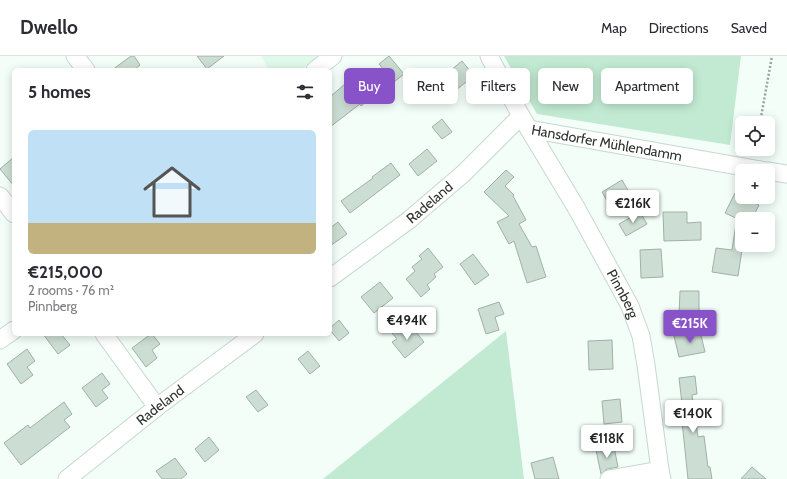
<!DOCTYPE html>
<html lang="en">
<head>
<meta charset="utf-8">
<style>
  :root { --surface:#fff; --page:#f7f7f7; --text:#2b2b33; --muted:#7c7c81; --line:#e1e1e2; --accent:#8852c9 }
  body { margin:0; font-family:Cabin,sans-serif; background:var(--page); color:var(--text); height:100vh; display:flex; flex-direction:column; font-size:15px; white-space:nowrap }
  * { box-sizing:border-box; margin:0 }
  p { font-size:13px; color:var(--muted) }
  .icon { flex:none; width:22px; height:22px; fill:none; stroke:currentColor; stroke-width:2; stroke-linecap:round; stroke-linejoin:round }
  .map { position:relative; flex:1; overflow:hidden }
  .panel { position:absolute; left:12px; top:12px; width:320px; height:268px; display:flex; flex-direction:column; background:var(--surface); border-radius:6px; box-shadow:0 2px 10px #0003 }
  .panel>* { flex:none }
  .banner { position:absolute; left:344px; top:12px; width:380px; height:36px; display:flex; gap:8px }
  .controls { position:absolute; left:735px; top:60px; display:grid; gap:8px }
  .controls a { display:grid; place-items:center; width:40px; height:40px; border-radius:6px; background:var(--surface); box-shadow:0 2px 10px #0003; font-size:20px }
  .price { position:absolute; translate:-50% -34px; padding:0 9px; border-radius:4px; background:#fff; color:#222; font-size:13px; line-height:26px; filter:drop-shadow(0 1px 2px #0008) }
  .price::after { content:''; position:absolute; left:50%; top:24px; width:12px; height:9px; margin-left:-6px; background:inherit; clip-path:polygon(0 0,100% 0,50% 100%) }
  .price.selected { background:var(--accent); color:#fff }
  ul { padding:0; list-style:none }
  li { display:grid; align-content:center; gap:8px; height:212px; padding:0 16px }
  li+li { border-top:1px solid var(--line) }
  li span { display:grid; place-items:center; height:124px; border-radius:6px; color:#555 }
  li>.icon { margin-inline-start:auto }
  span .icon { width:72px; height:72px; fill:#fffc; stroke-width:1 }
  li b { font-size:17px }
  h2 { display:flex; justify-content:space-between; align-items:center; height:48px; padding:0 16px; font-size:17px }
  .tag { padding:0 14px; border-radius:6px; background:var(--surface); box-shadow:0 2px 10px #0003; font-size:14px; line-height:36px }
  .tag.selected { background:var(--accent); color:#fff }
  header { display:flex; align-items:center; gap:24px; box-sizing:border-box; height:56px; padding:0 20px; background:var(--surface); border-bottom:1px solid var(--line) }
  header strong { font-size:19px }
  nav { display:flex; gap:22px; margin-inline-start:auto; font-size:14px }
  .map>svg:first-child { display:block }
  .built { fill:#dff9ea }
  .green { fill:#c2ead2 }
  .building { fill:#ccded3; stroke:#9fb1a6 }
  .lines { fill:none; stroke-linecap:round; stroke-linejoin:round }
  .minor-casing { stroke:#c6d8cd; stroke-width:19 }
  .path { stroke:#99a29d; stroke-width:2.5; stroke-dasharray:2 2; stroke-linecap:butt }
  .minor { stroke:#fff; stroke-width:17 }
  .labels { text-anchor:middle; dominant-baseline:central; stroke-width:3.5; stroke-linejoin:round; paint-order:stroke }
  .street-label { font-size:14px; fill:#2a312c; stroke:#f3fef8 }
</style>
</head>
<body>
<header>
<strong>Dwello</strong>
<nav><a>Map</a><a>Directions</a><a>Saved</a></nav>
</header>
<div class="map">
<svg width="787" height="423" viewBox="0 0 787 423">
  <rect width="100%" height="100%" fill="#f3fef8"/>
  <path class="built" d="M261,0h58l-18,14h-32z"/>
  <g class="green">
    <path d="M504,0h237l-11,89 -193,-31z"/>
    <path d="M506,275l18,148h-201z"/>
  </g>
  <g class="building">
    <path d="M131,0h3l6,9 -6,5h-22z"/>
    <path d="M197,0h27l-17,13z"/>
    <path d="M389,0l15,18 -10,8 -15,-18z"/>
    <path d="M462,5l12,15 -22,17 -12,-14z"/>
    <path d="M354,20l17,22 -10,8 -1,-2 -30,23v-30z"/>
    <path d="M442,63l10,13 -10,7 -10,-12z"/>
    <path d="M427,93l10,12 -19,15 -9,-12z"/>
    <path d="M14,101v29l-14,-17z"/>
    <path d="M391,107l9,12 -50,38 -9,-12 32,-23 -1,-1z"/>
    <path d="M506,114l8,7 -9,9 9,9 -1,1 13,24 -7,4 13,23 4,-1 10,31 -19,6 -13,-42 -5,3 -12,-22 12,-6 -25,-24z"/>
    <path d="M622,124l7,12 -20,12 -7,-12z"/>
    <path d="M735,137l24,12 -7,14h-14l-13,-6z"/>
    <path d="M640,156l7,12 -21,12 -7,-12z"/>
    <path d="M663,156h24v11l14,-1v18l-37,1z"/>
    <path d="M338,166l9,12 -17,12v-18z"/>
    <path d="M736,168l6,1v25l-4,26 -26,-4 4,-24 16,2z"/>
    <path d="M428,192l15,19 -9,7 2,3 -9,8 3,4 -9,8 -15,-18 9,-8 -3,-4 10,-8 -3,-3z"/>
    <path d="M661,193l2,28 -22,1 -1,-28z"/>
    <path d="M473,198l16,21 -14,10 -15,-21z"/>
    <path d="M380,226l13,16 -19,15 -13,-16z"/>
    <path d="M680,235h19v26l-20,-1z"/>
    <path d="M499,246l5,12 -9,3 4,13 -13,4 -8,-25z"/>
    <path d="M339,264l10,13 -10,8 -9,-11v-2z"/>
    <path d="M401,269l5,6 6,-4 12,15 -19,16 -13,-16 5,-3 -5,-6z"/>
    <path d="M700,275l5,21 -26,5 -5,-21z"/>
    <path d="M43,278h18l9,11 -12,9z"/>
    <path d="M151,278h1l8,10 -8,6 5,8 -11,9 -14,-19z"/>
    <path d="M612,284l1,29 -24,1 -1,-29z"/>
    <path d="M27,293l8,12 -8,6 6,8 -12,9 -14,-20z"/>
    <path d="M308,295l12,15 -10,8 -12,-15z"/>
    <path d="M102,317l8,11 -8,6 6,8 -12,9 -14,-19z"/>
    <path d="M695,320l2,18 -5,1 6,42 6,-1 4,31h2l2,12h-24l-7,-67h2l-4,-34z"/>
    <path d="M256,334l12,15 -10,7 -12,-15z"/>
    <path d="M620,343l2,23 -18,2 -2,-23z"/>
    <path d="M64,346l8,12 -8,6 6,7 -49,38 -17,-22 24,-18 2,3z"/>
    <path d="M209,381l10,13 -14,12 -10,-13z"/>
    <path d="M614,391l4,20 -11,2 -6,5 -5,-24z"/>
    <path d="M553,401l6,22h-24l-4,-16z"/>
    <path d="M175,402l12,16 -6,5h-19l-6,-8z"/>
    <path d="M752,411l14,12h-25z"/>
  </g>
  <g class="lines">
    <g class="minor-casing">
      <g id="minor">
        <path d="M75,0l11,14"/>
        <path id="s1" d="M489,0l32,60 56,93 53,97 11,30 5,29 14,105 2,9"/>
        <path d="M315,14l18,-14"/>
        <path id="s2" d="M529,73l237,42"/>
        <path d="M768,115l19,3"/>
        <path d="M0,140l14,18"/>
        <path id="s3" d="M330,222l79,-58 55,-47 57,-57"/>
        <path d="M104,278l53,73"/>
        <path d="M0,284l14,-10"/>
        <path id="s4" d="M67,423l90,-72 98,-73"/>
        <path d="M609,423l51,-9"/>
      </g>
    </g>
    <path class="path" d="M760,67l12,-67"/>
    <use href="#minor" class="minor"/>
  </g>
  <g class="labels">
    <g class="street-label">
      <text stroke="none"><textPath href="#s2" startOffset="79">Hansdorfer Mühlendamm</textPath></text>
      <text stroke="none"><textPath href="#s3" startOffset="125">Radeland</textPath></text>
      <text stroke="none"><textPath href="#s1" startOffset="273">Pinnberg</textPath></text>
      <text stroke="none"><textPath href="#s4" startOffset="119">Radeland</textPath></text>
    </g>
  </g>
</svg>
<div class="controls">
<a><svg class="icon" aria-label="locate" viewBox="0 0 24 24"><circle cx="12" cy="12" r="6"/><path d="M12 2v4M12 18v4M2 12h4M18 12h4"/></svg></a>
<a>+</a>
<a>−</a>
</div>
<b class="price" style="left:633px;top:168px">€216K</b>
<b class="price" style="left:407px;top:285px">€494K</b>
<b class="price selected" style="left:690px;top:288px">€215K</b>
<b class="price" style="left:693px;top:378px">€140K</b>
<b class="price" style="left:607px;top:403px">€118K</b>
<div class="banner">
<a class="tag selected">Buy</a>
<a class="tag">Rent</a>
<a class="tag">Filters</a>
<a class="tag">New</a>
<a class="tag">Apartment</a>
</div>
<section class="panel">
<h2>5 homes<svg class="icon" aria-label="filters" viewBox="0 0 24 24"><path d="M4 7h16M4 17h16"/><circle cx="9" cy="7" r="2"/><circle cx="15" cy="17" r="2"/></svg></h2>
<ul>
<li><span style="background:linear-gradient(#bfe0f5 75%,#c2b280 0)"><svg class="icon" aria-label="home" viewBox="0 0 24 24"><path d="M3 11l9-7 9 7M6 9v11h12V9"/></svg></span><div><b>€215,000</b><p>2 rooms · 76 m²</p><p>Pinnberg</p></div></li>
</ul>
</section>
</div>
</body>
</html>
